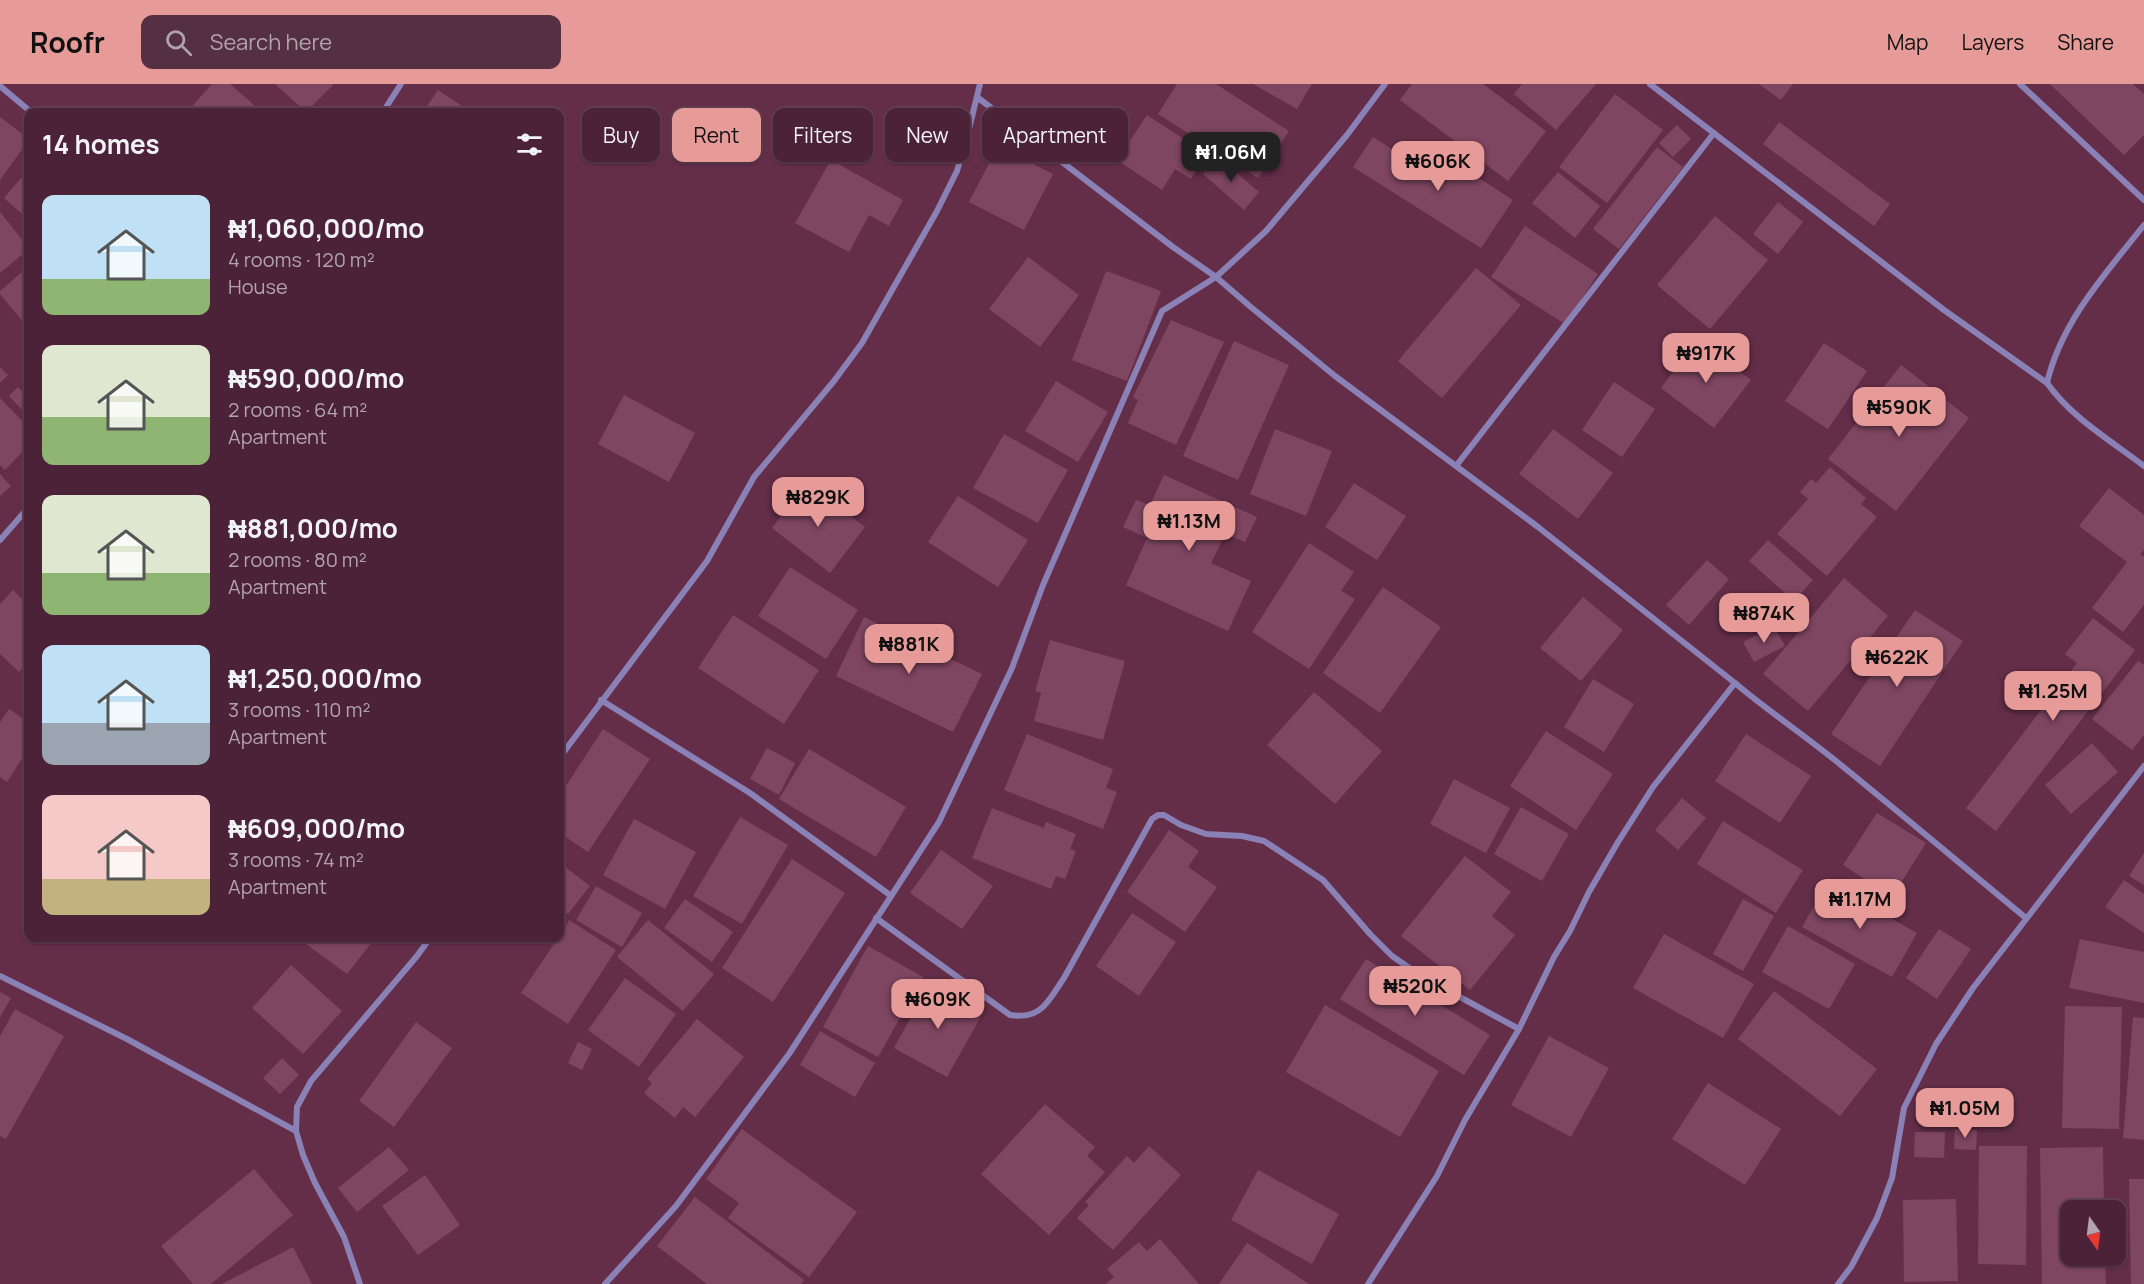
<!DOCTYPE html>
<html lang="en">
<head>
<meta charset="utf-8">
<style>
  :root { --surface:#4b2237; --page:#552f42; --text:#f1f3f6; --muted:#b2a4ad; --line:#623f52; --accent:#e69b98 }
  body { margin:0; font-family:Manrope,sans-serif; background:var(--page); color:var(--text); height:100vh; display:flex; flex-direction:column; font-size:22px; white-space:nowrap }
  * { box-sizing:border-box; margin:0 }
  p { font-size:20px; color:var(--muted) }
  .icon { flex:none; width:33px; height:33px; fill:none; stroke:currentColor; stroke-width:2; stroke-linecap:round; stroke-linejoin:round }
  .map { position:relative; flex:1; overflow:hidden }
  .sheet { position:absolute; left:24px; top:24px; width:540px; height:834px; display:flex; flex-direction:column; background:var(--surface); border-radius:12px; box-shadow:0 2px 4px #0004,0 0 0 2px var(--line) }
  .sheet>* { flex:none }
  .top-card { position:absolute; left:582px; top:24px; width:570px; height:54px; display:flex; gap:12px }
  .needle { width:39px; rotate:166deg }
  .buttons { position:absolute; left:2060px; top:1116px; display:grid; gap:12px }
  .buttons a { display:grid; place-items:center; width:66px; height:66px; border-radius:12px; background:var(--surface); box-shadow:0 2px 4px #0004,0 0 0 2px var(--line); font-size:30px }
  .price { position:absolute; translate:-50% -51px; padding:0 14px; border-radius:12px; background:var(--accent); color:#111; font-size:20px; line-height:39px; filter:drop-shadow(0 2px 3px #0008) }
  .price::after { content:''; position:absolute; left:50%; top:36px; width:18px; height:14px; margin-left:-9px; background:inherit; clip-path:polygon(0 0,100% 0,50% 100%) }
  .price.active { background:#222; color:#fff }
  ul { padding:0; list-style:none }
  li { display:flex; align-items:center; gap:18px; height:150px; padding:0 18px }
  li span { display:grid; place-items:center; flex:none; width:168px; height:120px; border-radius:12px; color:#555 }
  li>.icon { margin-inline-start:auto }
  span .icon { width:72px; height:72px; fill:#fffc; stroke-width:1 }
  li b { font-size:26px }
  h2 { display:flex; justify-content:space-between; align-items:center; height:72px; padding:0 18px; font-size:26px }
  .pill { padding:0 21px; border-radius:12px; background:var(--surface); box-shadow:0 2px 4px #0004,0 0 0 2px var(--line); font-size:21px; line-height:54px }
  .pill.active { background:var(--accent); color:#111 }
  header { display:flex; align-items:center; gap:36px; box-sizing:border-box; height:84px; padding:0 30px; background:var(--accent); color:#111 }
  header strong { font-size:28px }
  nav { display:flex; gap:33px; margin-inline-start:auto; font-size:21px }
  .search { width:420px; height:54px; background:var(--page); display:flex; align-items:center; gap:15px; box-sizing:border-box; padding:0 21px; border-radius:12px; color:var(--muted); font-size:22px }
  .map>svg:first-child { display:block }
  .building { fill:#7f4661 }
  .lines { fill:none; stroke-linecap:round; stroke-linejoin:round }
  .minor { stroke:#8a81b6; stroke-width:6 }
</style>
</head>
<body>
<header>
<strong>Roofr</strong>
<div class="search"><svg class="icon" aria-label="search" viewBox="0 0 24 24"><circle cx="10" cy="10" r="6"/><path d="M15 15l6 6"/></svg>Search here</div>
<nav><a>Map</a><a>Layers</a><a>Share</a></nav>
</header>
<div class="map">
<svg width="2144" height="1200" viewBox="0 0 2144 1200">
  <rect width="100%" height="100%" fill="#642e49"/>
  <g class="building">
    <path d="M212,0h18l32,28h-75z"/>
    <path d="M275,0h57l1,1 -27,27z"/>
    <path d="M1177,0h39l73,47 -31,47 -100,-64z"/>
    <path d="M1253,0h59l-15,25z"/>
    <path d="M1412,0h71l63,47 -38,50 -108,-81z"/>
    <path d="M1522,0h74l-40,46 -42,-36z"/>
    <path d="M1759,0h34l-12,16z"/>
    <path d="M2050,0h83l11,10v41l-20,20z"/>
    <path d="M438,6l33,22h-48z"/>
    <path d="M1615,10l48,36 -56,73 -48,-36z"/>
    <path d="M1147,31l60,39 -16,25 -16,-10 -13,21 -45,-30z"/>
    <path d="M0,33l28,21v3l-28,39z"/>
    <path d="M1779,38l111,82 -16,22 -111,-82z"/>
    <path d="M1677,41l14,14 -18,18 -14,-14z"/>
    <path d="M1373,53l72,46 12,-19 56,36 -32,48 -128,-81z"/>
    <path d="M998,62l55,28 -29,56 -55,-28z"/>
    <path d="M1657,63l26,20 -64,82 -26,-20z"/>
    <path d="M1218,73l41,35 -15,18 -41,-36z"/>
    <path d="M831,76l72,40 -14,26 -20,-11 -20,37 -54,-29z"/>
    <path d="M28,86v49l-24,-21z"/>
    <path d="M1558,88l42,34 -25,32 -43,-35z"/>
    <path d="M1778,118l25,20 -25,32 -25,-20z"/>
    <path d="M0,128l28,35v3l-28,23z"/>
    <path d="M1715,132l53,44 -58,69 -53,-44z"/>
    <path d="M1525,142l73,48 -33,50 -74,-47z"/>
    <path d="M1028,173l51,38 -39,52 -51,-38z"/>
    <path d="M28,183v61l-28,-34v-3z"/>
    <path d="M1476,184l45,37 -79,93 -44,-37z"/>
    <path d="M1106,187l55,20 -34,90 -55,-21z"/>
    <path d="M1171,236l53,22 -48,103 -48,-22 10,-23 -5,-3z"/>
    <path d="M1697,256l54,40 -37,48 -53,-40z"/>
    <path d="M1234,257l55,24 -51,115 -55,-24z"/>
    <path d="M1824,259l43,28 -39,58 -43,-28z"/>
    <path d="M1901,281l68,53 -73,93 -68,-52z"/>
    <path d="M0,283l8,8 -8,8z"/>
    <path d="M1056,297l52,31 -30,50 -53,-31z"/>
    <path d="M1614,298l41,27 -33,48 -40,-27z"/>
    <path d="M18,303l10,10v19l-19,-20z"/>
    <path d="M624,311l71,38 -26,49 -71,-38z"/>
    <path d="M0,314l28,29v19l-23,24 -5,-5z"/>
    <path d="M1275,345l57,22 -26,65 -56,-22z"/>
    <path d="M1553,345l60,44 -35,46 -59,-45z"/>
    <path d="M1004,350l64,36 -30,53 -65,-35z"/>
    <path d="M1830,383l36,31 -5,6 16,13 -50,59 -50,-42 31,-35 -8,-7 11,-13 5,4z"/>
    <path d="M0,390l11,12 -11,10z"/>
    <path d="M1164,391l93,42 -12,25 -20,-8 -14,29 40,18 -23,50 -102,-46 21,-47 -24,-11 13,-27 14,5z"/>
    <path d="M807,398l58,45 -35,46 -58,-45z"/>
    <path d="M1354,399l52,33 -29,44 -52,-33z"/>
    <path d="M2109,404l35,27v35l-4,4 4,3v48l-21,27 -31,-24 35,-46 -48,-36z"/>
    <path d="M958,412l70,44 -30,47 -70,-45z"/>
    <path d="M1768,456l45,40 -19,21 -45,-40z"/>
    <path d="M1309,459l45,29 -13,19 14,8 -46,70 -57,-37z"/>
    <path d="M1707,476l22,19 -40,46 -23,-20z"/>
    <path d="M790,483l68,43 -32,49 -68,-43z"/>
    <path d="M1844,494l44,38 -80,95 -45,-37z"/>
    <path d="M1383,503l58,40 -61,86 -57,-40z"/>
    <path d="M13,506l15,15v57l-9,10 -19,-18v-50z"/>
    <path d="M1583,513l40,33 -42,51 -41,-33z"/>
    <path d="M1915,526l48,31 -83,125 -49,-32z"/>
    <path d="M733,531l86,55 -35,54 -86,-56z"/>
    <path d="M864,533l118,57 -29,58 -117,-56z"/>
    <path d="M2093,534l42,32 -139,181 -30,-23 111,-145 -12,-9z"/>
    <path d="M1774,542l11,20 -31,16 -11,-20z"/>
    <path d="M1050,556l75,21 -22,79 -69,-19 7,-28 -6,-2z"/>
    <path d="M2138,577l6,4v70l-12,15 -40,-31z"/>
    <path d="M1593,595l41,25 -30,48 -40,-25z"/>
    <path d="M1314,608l68,59 -47,53 -68,-59z"/>
    <path d="M9,625l19,13v27l-21,33 -7,-5v-55z"/>
    <path d="M603,645l47,30 -62,93 -28,-19v-38z"/>
    <path d="M1546,647l67,43 -37,56 -66,-44z"/>
    <path d="M1027,650l86,35 -7,19 11,4 -14,37 -99,-39z"/>
    <path d="M1746,650l65,42 -31,47 -65,-42z"/>
    <path d="M2092,659l26,29 -47,42 -26,-29z"/>
    <path d="M767,664l28,15 -16,32 -29,-16z"/>
    <path d="M809,665l97,58 -30,50 -97,-58z"/>
    <path d="M1454,695l56,29 -24,45 -56,-29z"/>
    <path d="M1682,714l24,20 -28,32 -23,-20z"/>
    <path d="M1521,723l48,27 -27,47 -48,-27z"/>
    <path d="M992,724l52,20 2,-6 30,12 -6,15 6,2 -11,28 -9,-3 -5,13 -79,-31z"/>
    <path d="M1877,729l49,30 -34,54 -49,-32z"/>
    <path d="M740,733l48,28 -46,79 -49,-28z"/>
    <path d="M634,735l62,33 -31,57 -62,-34z"/>
    <path d="M1723,737l80,49 -27,43 -79,-49z"/>
    <path d="M1169,746l30,21 -11,16 29,20 -32,45 -58,-40z"/>
    <path d="M941,766l52,36 -31,43 -52,-36z"/>
    <path d="M2144,769v32l-15,-9z"/>
    <path d="M1465,772l46,36 -19,24 23,19 -45,55 -69,-54z"/>
    <path d="M792,775l53,34 -72,109 -51,-34z"/>
    <path d="M560,779l30,23 -22,28 -8,-6z"/>
    <path d="M2124,796l20,14v39l-39,-26z"/>
    <path d="M1828,798l89,51 -25,44 -90,-50z"/>
    <path d="M596,802l46,27 -20,34 -46,-27z"/>
    <path d="M685,815l48,33 -21,30 -48,-34z"/>
    <path d="M1743,815l31,17 -31,55 -30,-17z"/>
    <path d="M1132,829l44,29 -37,54 -43,-30z"/>
    <path d="M569,836l47,30 -48,74 -47,-31 37,-55h2z"/>
    <path d="M648,836l66,54 -31,37 -66,-54z"/>
    <path d="M1788,842l67,38 -26,45 -67,-37z"/>
    <path d="M1939,845l32,20 -34,50 -31,-21z"/>
    <path d="M1664,850l90,50 -31,54 -90,-50z"/>
    <path d="M298,854h77l-28,36z"/>
    <path d="M2080,855l64,13v51l-75,-15z"/>
    <path d="M868,862l55,31 -45,80 -55,-30z"/>
    <path d="M1366,875l124,76 -26,40 -124,-76z"/>
    <path d="M291,881l51,46 -39,43 -51,-46z"/>
    <path d="M625,894l51,36 -37,53 -51,-37z"/>
    <path d="M929,899l54,30 -36,64 -53,-29z"/>
    <path d="M1774,907l103,78 -37,47 -102,-77z"/>
    <path d="M0,908l11,6 -11,19z"/>
    <path d="M1325,921l114,66 -39,66 -114,-65z"/>
    <path d="M2065,922l57,1 -3,122 -57,-1z"/>
    <path d="M15,925l49,27 -58,103 -6,-3v-100z"/>
    <path d="M2133,933l11,1v122l-21,-2z"/>
    <path d="M697,935l47,38 -49,60 -12,-10 -8,11 -31,-25 8,-10 -5,-4z"/>
    <path d="M416,938l36,26 -58,79 -35,-26z"/>
    <path d="M820,947l55,32 -20,34 -55,-32z"/>
    <path d="M1549,952l60,32 -38,69 -60,-32z"/>
    <path d="M578,958l14,7 -10,21 -14,-7z"/>
    <path d="M282,974l17,17 -19,19 -17,-16z"/>
    <path d="M1708,999l73,46 -36,56 -73,-46z"/>
    <path d="M1045,1020l50,43 -8,9 18,16 -56,63 -68,-61z"/>
    <path d="M742,1045l115,83 -48,65 -81,-59 11,-15 -33,-24z"/>
    <path d="M1955,1045l22,1 -1,20 -22,-1z"/>
    <path d="M1915,1048h30l-1,26 -30,-1z"/>
    <path d="M1149,1062l32,29 -68,75 -36,-32 12,-13 -4,-3 42,-46 7,7z"/>
    <path d="M1979,1062h48l-1,119 -48,-1z"/>
    <path d="M389,1063l20,23 -52,42 -19,-24z"/>
    <path d="M2103,1063l1,63h-34v46h35l1,28h-64l-2,-136z"/>
    <path d="M254,1085l39,46 -82,69h-18l-32,-38z"/>
    <path d="M1258,1086l81,44 -27,50 -81,-44z"/>
    <path d="M425,1091l35,50 -42,30 -36,-49z"/>
    <path d="M2129,1095h15v105h-13z"/>
    <path d="M695,1113l109,83 -3,4h-94l-50,-38z"/>
    <path d="M1956,1115l2,82 -54,1 -1,-82z"/>
    <path d="M1160,1155l39,45h-93l8,-7 -7,-8 32,-27 8,9z"/>
    <path d="M1247,1159l62,41h-90z"/>
    <path d="M293,1163l19,37h-90z"/>
  </g>
  <g class="lines">
    <g class="minor">
      <path d="M1650,0l294,226 103,73"/>
      <path d="M2020,0l124,116"/>
      <path d="M0,2l31,26"/>
      <path d="M977,13l196,150 43,30 36,31 83,68 203,151 197,156"/>
      <path d="M383,28l18,-28"/>
      <path d="M2144,141c-38,48 -83,97 -97,158 25,35 63,57 97,83"/>
      <path d="M1456,382l258,-333"/>
      <path d="M0,456l28,-32"/>
      <path d="M601,616l149,93 140,102"/>
      <path d="M560,673l147,-196 47,-84 80,-96 28,-38 75,-132 20,-40 11,-38 12,-49"/>
      <path d="M876,834l134,97c32,5 38,-14 54,-37l88,-159 6,-4h6l17,10 25,9 36,2 22,5 59,39 47,54 22,22 29,20 98,53"/>
      <path d="M0,892l127,63 169,92"/>
      <path d="M360,1200l-16,-47 -29,-54 -12,-28 -7,-24 1,-24 14,-26 106,-125 13,-18"/>
      <path d="M605,1200l71,-78 113,-152 150,-232 73,-154 31,-83 119,-274 54,-34 50,-46 81,-96 38,-51"/>
      <path d="M1368,1200l69,-108 28,-56 54,-91 35,-72 16,-26 19,-39 29,-50 35,-55 82,-104c33,28 68,51 101,78 64,52 127,105 190,157"/>
      <path d="M1838,1200l13,-17 26,-49 15,-40 12,-70 32,-64 37,-56 171,-222"/>
    </g>
  </g>
</svg>
<div class="buttons">
<a><svg class="needle" viewBox="-14 -14 28 28"><path d="M0-13l5 13h-10z" fill="#e53935"/><path d="M0 13l5-13h-10z" fill="#b2a4ad"/></svg></a>
</div>
<b class="price active" style="left:1231px;top:99px">₦1.06M</b>
<b class="price" style="left:1438px;top:108px">₦606K</b>
<b class="price" style="left:1706px;top:300px">₦917K</b>
<b class="price" style="left:1899px;top:354px">₦590K</b>
<b class="price" style="left:818px;top:444px">₦829K</b>
<b class="price" style="left:1189px;top:468px">₦1.13M</b>
<b class="price" style="left:1764px;top:560px">₦874K</b>
<b class="price" style="left:909px;top:591px">₦881K</b>
<b class="price" style="left:1897px;top:604px">₦622K</b>
<b class="price" style="left:2053px;top:638px">₦1.25M</b>
<b class="price" style="left:1860px;top:846px">₦1.17M</b>
<b class="price" style="left:1415px;top:933px">₦520K</b>
<b class="price" style="left:938px;top:946px">₦609K</b>
<b class="price" style="left:1965px;top:1055px">₦1.05M</b>
<div class="top-card">
<a class="pill">Buy</a>
<a class="pill active">Rent</a>
<a class="pill">Filters</a>
<a class="pill">New</a>
<a class="pill">Apartment</a>
</div>
<section class="sheet">
<h2>14 homes<svg class="icon" aria-label="filters" viewBox="0 0 24 24"><path d="M4 7h16M4 17h16"/><circle cx="9" cy="7" r="2"/><circle cx="15" cy="17" r="2"/></svg></h2>
<ul>
<li><span style="background:linear-gradient(#bfe0f5 70%,#8fb573 0)"><svg class="icon" aria-label="home" viewBox="0 0 24 24"><path d="M3 11l9-7 9 7M6 9v11h12V9"/></svg></span><div><b>₦1,060,000/mo</b><p>4 rooms · 120 m²</p><p>House</p></div></li>
<li><span style="background:linear-gradient(#dfe7d0 60%,#8fb573 0)"><svg class="icon" aria-label="home" viewBox="0 0 24 24"><path d="M3 11l9-7 9 7M6 9v11h12V9"/></svg></span><div><b>₦590,000/mo</b><p>2 rooms · 64 m²</p><p>Apartment</p></div></li>
<li><span style="background:linear-gradient(#dfe7d0 65%,#8fb573 0)"><svg class="icon" aria-label="home" viewBox="0 0 24 24"><path d="M3 11l9-7 9 7M6 9v11h12V9"/></svg></span><div><b>₦881,000/mo</b><p>2 rooms · 80 m²</p><p>Apartment</p></div></li>
<li><span style="background:linear-gradient(#bfe0f5 65%,#9aa5b1 0)"><svg class="icon" aria-label="home" viewBox="0 0 24 24"><path d="M3 11l9-7 9 7M6 9v11h12V9"/></svg></span><div><b>₦1,250,000/mo</b><p>3 rooms · 110 m²</p><p>Apartment</p></div></li>
<li><span style="background:linear-gradient(#f6c9c9 70%,#c2b280 0)"><svg class="icon" aria-label="home" viewBox="0 0 24 24"><path d="M3 11l9-7 9 7M6 9v11h12V9"/></svg></span><div><b>₦609,000/mo</b><p>3 rooms · 74 m²</p><p>Apartment</p></div></li>
</ul>
</section>
</div>
</body>
</html>
